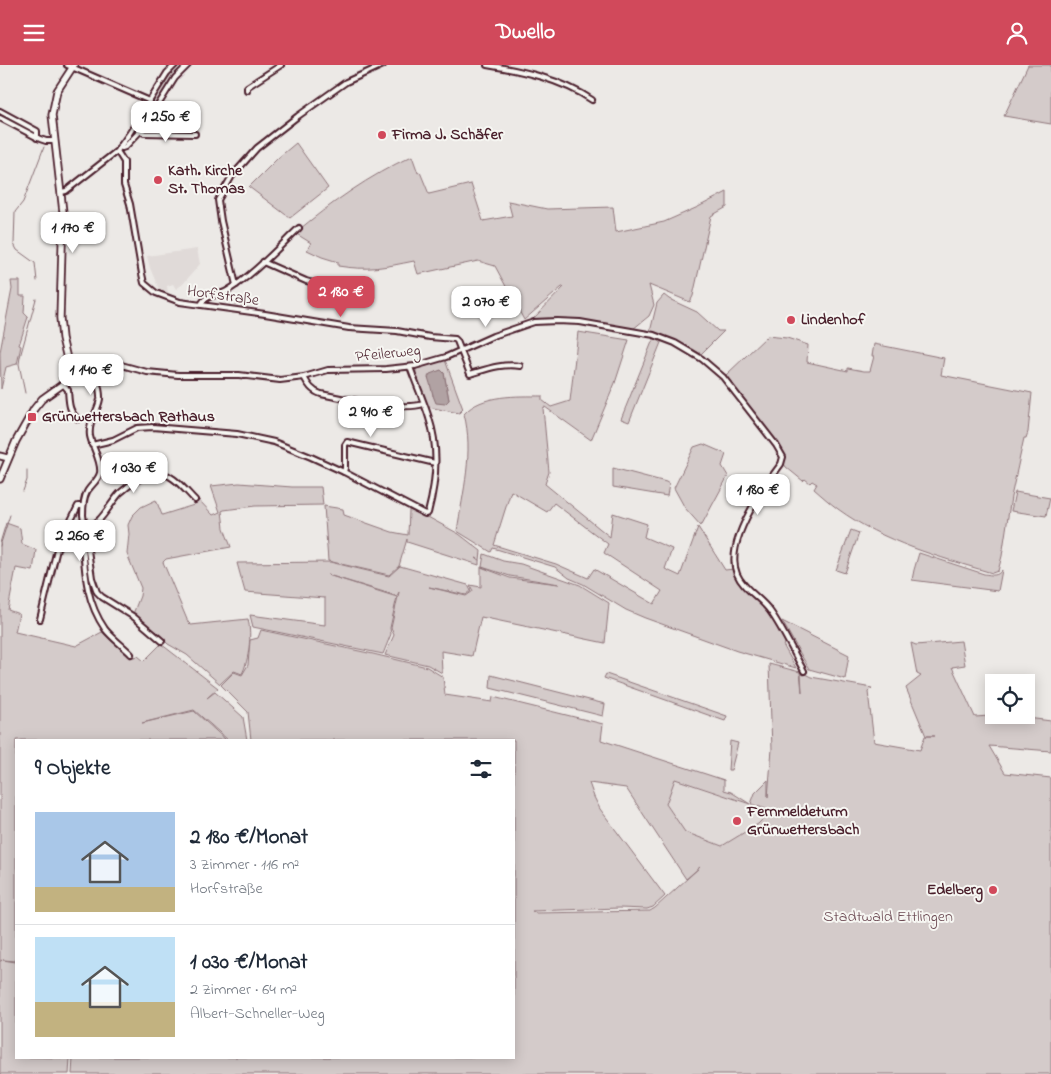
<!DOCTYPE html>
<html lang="de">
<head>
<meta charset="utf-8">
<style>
  :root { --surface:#fff; --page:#f2f2f3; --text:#1f2937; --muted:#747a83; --line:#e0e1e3; --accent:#d1495b }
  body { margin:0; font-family:"Indie Flower",sans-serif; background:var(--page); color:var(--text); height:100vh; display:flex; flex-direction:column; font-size:19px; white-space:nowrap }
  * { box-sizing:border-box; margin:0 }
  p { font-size:16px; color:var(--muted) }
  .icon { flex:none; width:28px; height:28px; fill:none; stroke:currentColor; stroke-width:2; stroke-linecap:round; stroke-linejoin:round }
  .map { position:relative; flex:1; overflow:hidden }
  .details { position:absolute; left:15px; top:674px; width:500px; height:320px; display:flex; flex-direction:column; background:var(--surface); border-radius:0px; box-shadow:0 2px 12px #0003 }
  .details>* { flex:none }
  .fabs { position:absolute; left:985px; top:609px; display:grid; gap:10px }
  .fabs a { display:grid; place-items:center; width:50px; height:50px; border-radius:0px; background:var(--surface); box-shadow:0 2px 12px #0003; font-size:25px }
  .price { position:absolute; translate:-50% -42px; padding:0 11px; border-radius:10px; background:#fff; color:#222; font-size:16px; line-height:32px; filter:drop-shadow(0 1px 2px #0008) }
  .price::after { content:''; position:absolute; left:50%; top:30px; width:15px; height:11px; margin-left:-8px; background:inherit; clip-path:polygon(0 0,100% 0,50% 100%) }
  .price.on { background:var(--accent); color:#fff }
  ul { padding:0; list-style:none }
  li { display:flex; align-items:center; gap:15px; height:125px; padding:0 20px }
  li+li { border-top:1px solid var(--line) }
  li span { display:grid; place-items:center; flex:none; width:140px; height:100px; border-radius:0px; color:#555 }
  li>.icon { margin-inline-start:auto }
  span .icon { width:60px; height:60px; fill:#fffc; stroke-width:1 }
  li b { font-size:21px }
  h2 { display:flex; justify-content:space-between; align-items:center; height:60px; padding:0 20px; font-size:21px }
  header { display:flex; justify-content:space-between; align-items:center; height:65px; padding:0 20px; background:var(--accent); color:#fff; font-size:22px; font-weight:700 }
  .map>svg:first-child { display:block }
  .built { fill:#e0dad8 }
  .green { fill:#d4cbca; stroke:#8f757a; fill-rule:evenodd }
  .water { fill:#b1a2a3; stroke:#886e73 }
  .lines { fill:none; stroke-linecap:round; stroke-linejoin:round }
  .stream { stroke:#886e73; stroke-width:1 }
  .minor-casing { stroke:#4a1f2b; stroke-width:8 }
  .tertiary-casing { stroke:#4a1f2b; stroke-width:9 }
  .secondary-casing { stroke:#4a1f2b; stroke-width:9 }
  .minor { stroke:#f6f6f2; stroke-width:4 }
  .tertiary { stroke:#f6f6f2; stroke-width:5 }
  .secondary { stroke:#f6f6f2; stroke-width:5.5 }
  .poi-dot { fill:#d1495b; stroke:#f6f6f2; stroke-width:2 }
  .labels { text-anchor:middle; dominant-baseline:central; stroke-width:4; stroke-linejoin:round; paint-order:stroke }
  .poi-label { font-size:16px; font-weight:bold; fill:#4a1f2b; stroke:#f6f6f2; text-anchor:start }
  .street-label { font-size:16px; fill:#4a1f2b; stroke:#f6f6f2 }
  .park-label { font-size:16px; fill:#6c4a53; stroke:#f6f6f2 }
</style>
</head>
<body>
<header><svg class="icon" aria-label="menu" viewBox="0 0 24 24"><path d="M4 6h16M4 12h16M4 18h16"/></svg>Dwello<svg class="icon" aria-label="person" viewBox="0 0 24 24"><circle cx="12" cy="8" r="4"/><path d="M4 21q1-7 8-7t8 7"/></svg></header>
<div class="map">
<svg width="1051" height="1009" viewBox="0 0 1051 1009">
  <rect width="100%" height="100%" fill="#ece9e6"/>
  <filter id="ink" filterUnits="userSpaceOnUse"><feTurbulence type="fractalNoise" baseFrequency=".02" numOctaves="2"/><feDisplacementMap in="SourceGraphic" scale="10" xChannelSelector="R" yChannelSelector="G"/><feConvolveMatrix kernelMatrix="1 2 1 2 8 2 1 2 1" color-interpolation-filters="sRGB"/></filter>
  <g filter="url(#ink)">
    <g class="built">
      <path d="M197,184l3,15 -17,20 -7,5 -3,-5 -6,2 1,7 -2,1 -6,-2 -10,-24 -3,-12z"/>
      <path d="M675,714l91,31 1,5 -9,9 -36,22 -37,-14 -19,-28z"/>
    </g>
    <g class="green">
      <path d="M179,0h7l-9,8 -20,32 -5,-3 18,-27z"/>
      <path d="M1028,0h23v59l-47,-8z"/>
      <path d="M151,38l5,3 -12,19 -17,18z"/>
      <path d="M296,78l32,45 -38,30 -41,-31 29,-29z"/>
      <path d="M412,91l6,17 2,-1 9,22 42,-10 12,37 29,-5 -4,-15 39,8 66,-2 3,25 48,-10 34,-15 29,-15v15l-16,9 -18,80 -3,6 -41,-17 5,20 -5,11 -16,13c-34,-8 -66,-12 -101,-9l32,-33h-2l-38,33 -29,-54 -17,-5 -60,13 -4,-13c-30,6 -45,10 -76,5v-4l-16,-5 -15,-7 4,-7 -16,-10c36,-30 74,-57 117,-77z"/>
      <path d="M11,216h9v15h5l-1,17 4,4 -9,28 2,1 -4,18 -11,3 -5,22 -1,-37 12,-63z"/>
      <path d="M664,230l5,4 28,13 21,19h6l-23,23 -8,-5 -43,-17 7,-29z"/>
      <path d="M578,267l51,8 -14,43 -24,57 -46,-33 -2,1 6,64 -4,12 65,53 3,-24 34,11 -3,13 28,12 -7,20 15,7 18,-49 27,43 9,-1 2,6 26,28 9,14 15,26 -3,2 13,23 -59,-17 -92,-33 -19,-8 -43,-26 -14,-6 -14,-11 -62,-19 -2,4 -34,-21c6,-39 17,-79 7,-117 17,-20 54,-18 78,-18v4l9,7 19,-6zM511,426l36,21 7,-9 54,41 -4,9 58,38 -8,13 -60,-35 -6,9 -32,-14 -62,-19z"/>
      <path d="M767,271l20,2 21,7 -1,17 41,9v-3l16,3h6l4,-15h-2l2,-12 70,14 -3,17 91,18 -4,39 -2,6h-2l-13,59 -9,59 -4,15 -6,2c-53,-16 -109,-31 -154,-64 -8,-6 -16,-13 -24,-20l3,-5 -5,-3 -2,2 -5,-4 -2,2 -17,-14 -2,-3v-11l-58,-73v-5z"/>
      <path d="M654,272l8,3 -33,82 -8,-3z"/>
      <path d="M445,295l18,49 -4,4 -31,-6 -12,-33v-5zM441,305l3,3 5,27 -16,-4 -1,-11z"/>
      <path d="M703,379l23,10 -4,12 6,10 -27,50 -16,-18 -11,-20 20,-41z"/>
      <path d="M613,403l53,14 3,2 -2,12 -54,-9z"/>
      <path d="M239,418l53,4h29l2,18 -68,1 -31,4 -2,1 2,17 7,19 -65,12 -3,3 25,60 3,3 57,-6c4,16 1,41 -6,55l-8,-3 -14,13 -33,-29 -19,-11 -24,-23 -11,-7 7,-18 1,-8 -14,-34 2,-20 -1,-9 4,-9 9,-9 15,-7 6,15 32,-10v-1l5,-4 14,15 7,-3 -9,-26z"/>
      <path d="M1015,427l35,6 -4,18 -35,-5z"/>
      <path d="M324,441l19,3 1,6 48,17 16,3 1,-25 13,6h4l33,18 22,17 -1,9 -4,-2 3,2v5l-72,-23v-3l-8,27 -10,9 -61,-14z"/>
      <path d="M6,458l14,5 2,16 14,6 -3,21 -17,-3 -8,42 11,4 -4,18 61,14 26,-14 28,26 8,-2 6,5 17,-17 57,44 -11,10 8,-6 28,25 4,23h-19l-34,-30 -52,13 52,-12 32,29h-210v221l-13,-1 13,2v95l54,1 -1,16h-69v-112l2,-2 -2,1v-418z"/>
      <path d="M851,465l8,3 -14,40 -9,-3z"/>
      <path d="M919,488l65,21c8,1 13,3 18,-4l-4,21 -86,-11 2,-10z"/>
      <path d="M484,489l19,7 18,3 59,21 29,18 -4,40 -124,-26 -9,39 -31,-5 1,22 -14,-8 -43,-10 9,-20 -3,-7 8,-36 -2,4 -69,-21 69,22 -7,31 1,6 -8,20 -130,-27 -3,-12 75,10v-27l-80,-6 -8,-29 93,-1 59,14 11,-10 68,19 3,6 -5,4 -37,-8 37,9 7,-5 -3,-6 11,2v-20l29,11 49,6 -49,-8 -28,-9z"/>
      <path d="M782,556l67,34 -4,24 -36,-10z"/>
      <path d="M261,565l112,24 54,13 16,10 2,18 47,7 1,-5 110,27 -2,16 123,40v10l7,2 19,12 -75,-25 -9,25 19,28 37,14 36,-22 9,-9 -1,-6 -15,-5 4,-11 13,-13v17l4,-48 -3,-85 31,8 2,20 -1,-20 10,5 61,11 -4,4 6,50 46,8 5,-14h10h-9l-20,-48 15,-12 -4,-2 -6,-31 5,2 45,-4 4,24 -13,2 23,50 29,-2 47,6v30l-62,-5 16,27 46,5v296h-979l1,-17h441v-317h-263l-3,-28 -27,-27 13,-13 8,3 6,-10 2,-25 8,-2zM589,718l37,5 60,91 14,-12 -45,41 -5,3 -114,2 -4,-2 87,-3 28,1 6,-2 12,-11 -65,-87 -6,-12z"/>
      <path d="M606,609l121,42 -2,5 -121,-43z"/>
      <path d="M491,610l114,29 -2,12 -113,-28z"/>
      <path d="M730,676l8,2 -7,27h-3z"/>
    </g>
    <path class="water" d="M441,305l3,3 5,27 -4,4 -9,-1c-4,-8 -5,-18 -8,-26l2,-3z"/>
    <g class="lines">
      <g class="stream">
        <path d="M37,216l-2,-18 -18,-13 -3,-6 1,-32 8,-10 21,-55"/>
        <path d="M25,328l-6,-29 1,-7 16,-58"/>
        <path d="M23,426l4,-11v-10"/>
        <path d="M0,481l10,-31"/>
      </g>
      <g class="minor-casing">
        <g id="minor">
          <path d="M67,0l83,36"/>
          <path d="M487,0c36,6 74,14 105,35"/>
          <path d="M247,25v-3l34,-22"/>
          <path d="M0,46l37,20v7"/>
          <path d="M0,53l40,21 6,2h8"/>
          <path d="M141,66l3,2 51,1"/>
          <path d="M120,81l2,2 3,-1 20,-21 30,-48 13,-13"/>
          <path d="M117,86l7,11v23l6,19 12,70 2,9 12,10 24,9 85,12 84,14 48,3 33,6 25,2 2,2 13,33c17,-5 33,-11 50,-8"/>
          <path d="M61,127l5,-1 51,-40 12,-17 38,-61 8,-8"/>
          <path d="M263,197l43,19 41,11"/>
          <path d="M236,220l-15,-64 -3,-21 14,-24 25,-28 41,-32 48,-34 37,-17"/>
          <path d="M201,240c4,-11 18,-9 26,-14 25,-15 51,-43 72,-63"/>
          <path d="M93,300c2,10 8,24 7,34 -2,13 -12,22 -10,37 2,11 12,26 10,37 -2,8 -10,13 -13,19 -4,7 -4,16 -4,23l9,63 5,14 5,5 32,20 28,24"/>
          <path d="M68,304l46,-6 33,9 31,3h61l41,5 24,-3 24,-7 58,-1 29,-3 31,-9 47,-21 41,-14 23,-1 23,1 74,13 21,8 27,16 21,18 53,68 7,12 -2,7c-18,24 -57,79 -44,110 6,15 24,24 33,37 13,18 23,41 34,60"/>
          <path d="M304,312c4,8 8,14 17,17 22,5 83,17 102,10"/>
          <path d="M63,319l5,6c1,11 0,21 10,29"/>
          <path d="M92,380l21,-5 24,-12 16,-1 84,7 37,8 37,15 33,15 81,42 3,-1c8,-30 11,-65 1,-95 -5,-17 -13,-34 -19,-51"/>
          <path d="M344,407l1,-4v-23l2,-3 88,21"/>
          <path d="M84,464c18,-5 24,-23 36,-36 9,-8 23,-17 35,-21 17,0 29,17 40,28"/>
          <path d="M87,479l-4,2c2,30 4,57 22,83 7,9 18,17 26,25"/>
          <path d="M40,554l17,-70 21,-43h5"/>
        </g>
      </g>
      <g class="tertiary-casing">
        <path id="tertiary" d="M0,391l8,2"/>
      </g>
      <g class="secondary-casing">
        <path id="secondary" d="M0,414l16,-38 18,-32 8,-10 21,-15 4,-9 1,-12 -6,-25 -2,-20 3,-106 -11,-97 5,-24 17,-26"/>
      </g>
      <use href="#minor" class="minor"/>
      <use href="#tertiary" class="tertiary"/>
      <use href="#secondary" class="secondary"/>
    </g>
  </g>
  <g class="poi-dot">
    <circle cx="382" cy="70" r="5"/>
    <circle cx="158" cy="115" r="5"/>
    <circle cx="791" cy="255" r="5"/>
    <rect x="27" y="347" width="10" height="10" rx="2.5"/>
    <circle cx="737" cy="756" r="5"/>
    <circle cx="993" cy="825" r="5"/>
  </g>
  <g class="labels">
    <g class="poi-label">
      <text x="392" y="70">Firma J. Schäfer</text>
      <text x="168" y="106">Kath. Kirche<tspan x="168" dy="18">St. Thomas</tspan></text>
      <text x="801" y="255">Lindenhof</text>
      <text x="42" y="352">Grünwettersbach Rathaus</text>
      <text x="747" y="747">Fernmeldeturm<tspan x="747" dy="18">Grünwettersbach</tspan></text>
      <text x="983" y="825" text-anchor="end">Edelberg</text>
    </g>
    <g class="street-label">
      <text transform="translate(223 231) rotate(8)">Horfstraße</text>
      <text transform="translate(388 289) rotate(-6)">Pfeilerweg</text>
    </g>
    <g class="park-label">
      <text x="888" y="852">Stadtwald Ettlingen</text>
    </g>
  </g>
</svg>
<div class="fabs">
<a><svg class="icon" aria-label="locate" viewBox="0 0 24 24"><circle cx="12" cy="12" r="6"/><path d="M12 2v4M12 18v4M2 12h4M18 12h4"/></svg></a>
</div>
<b class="price" style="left:166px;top:78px">1 250 €</b>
<b class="price" style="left:73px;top:189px">1 170 €</b>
<b class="price on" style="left:341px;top:253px">2 180 €</b>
<b class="price" style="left:486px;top:263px">2 070 €</b>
<b class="price" style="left:91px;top:331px">1 140 €</b>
<b class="price" style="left:371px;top:373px">2 910 €</b>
<b class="price" style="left:134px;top:429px">1 030 €</b>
<b class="price" style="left:758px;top:451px">1 180 €</b>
<b class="price" style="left:80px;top:497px">2 260 €</b>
<section class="details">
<h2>9 Objekte<svg class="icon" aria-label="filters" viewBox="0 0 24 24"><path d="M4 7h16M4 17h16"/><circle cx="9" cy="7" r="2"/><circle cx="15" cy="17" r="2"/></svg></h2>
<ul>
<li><span style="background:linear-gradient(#a9c7e8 75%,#c2b280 0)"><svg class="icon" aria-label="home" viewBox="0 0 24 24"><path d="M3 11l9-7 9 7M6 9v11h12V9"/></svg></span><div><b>2 180 €/Monat</b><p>3 Zimmer · 116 m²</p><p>Horfstraße</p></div></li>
<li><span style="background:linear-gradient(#bfe0f5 65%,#c2b280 0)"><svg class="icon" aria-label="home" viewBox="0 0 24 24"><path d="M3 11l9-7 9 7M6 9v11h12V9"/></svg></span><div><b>1 030 €/Monat</b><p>2 Zimmer · 64 m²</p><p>Albert-Schneller-Weg</p></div></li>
</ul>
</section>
</div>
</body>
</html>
